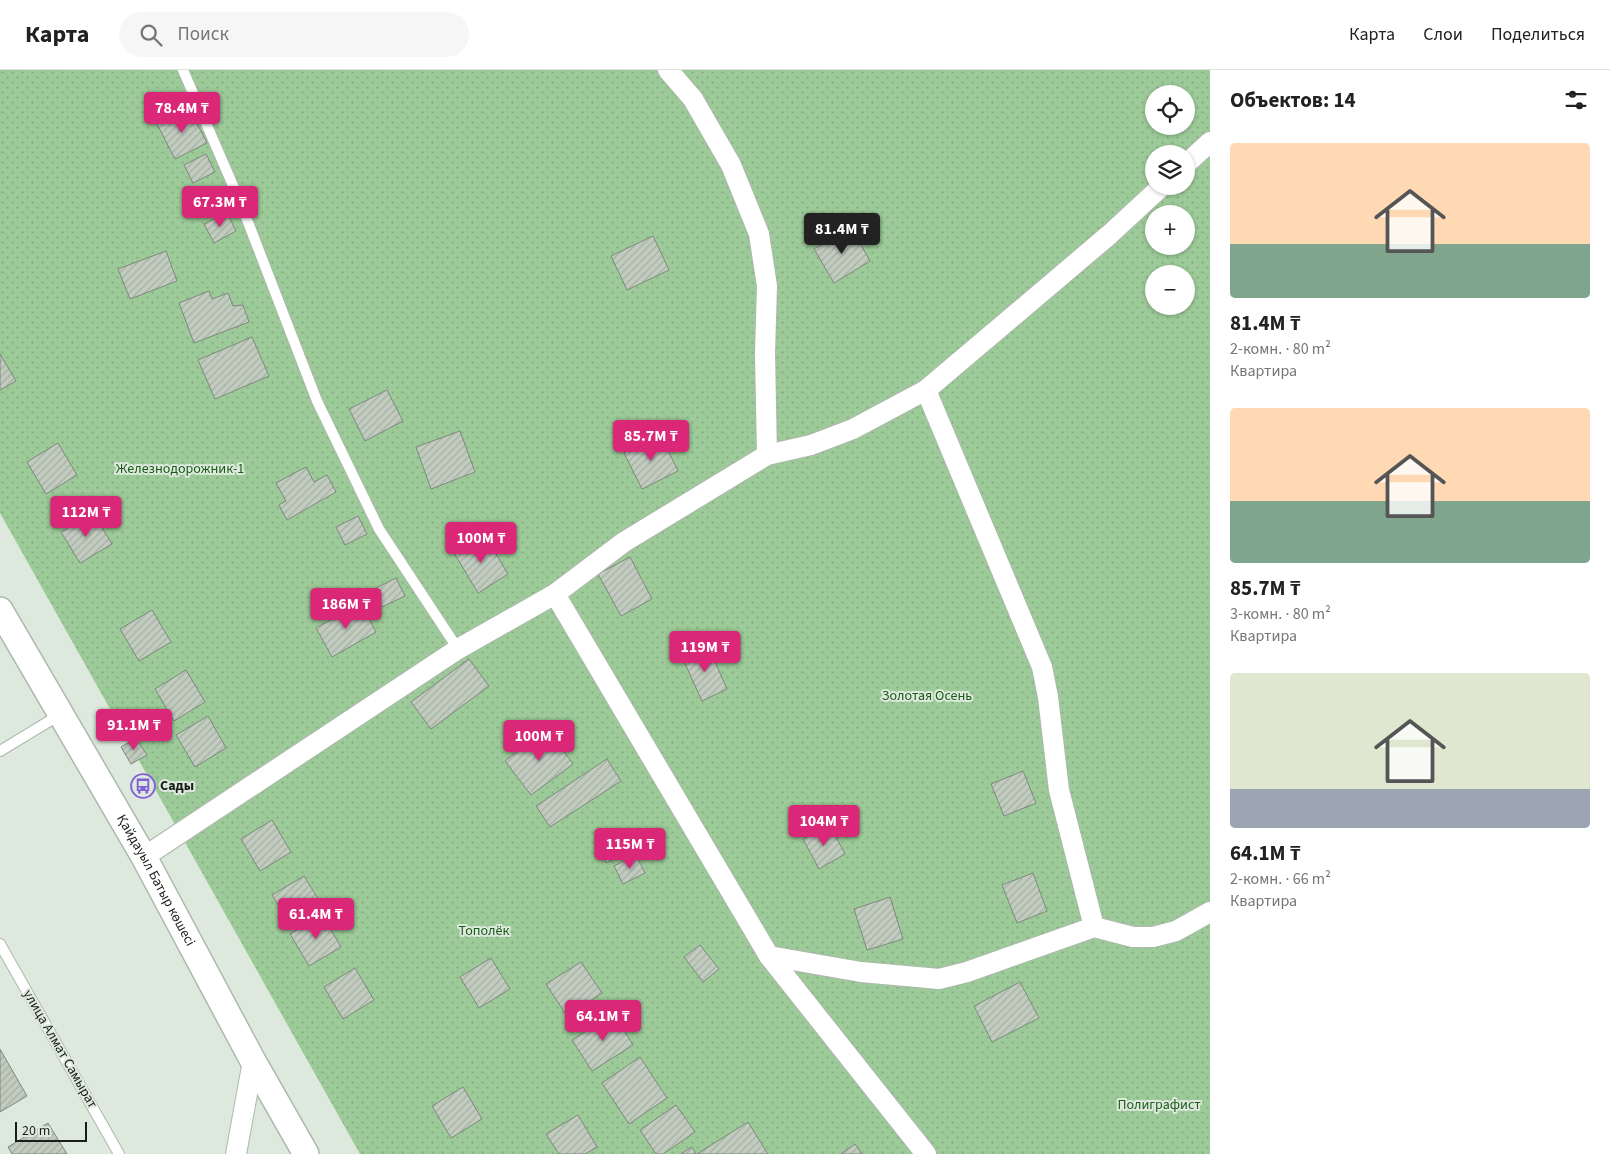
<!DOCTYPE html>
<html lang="ru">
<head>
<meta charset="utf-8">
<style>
  :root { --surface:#fff; --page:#f6f6f6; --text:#222; --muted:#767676; --line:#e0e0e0; --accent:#db2777 }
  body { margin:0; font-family:"Source Sans 3",sans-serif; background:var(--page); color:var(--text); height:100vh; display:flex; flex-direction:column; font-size:19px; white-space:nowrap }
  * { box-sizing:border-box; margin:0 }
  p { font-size:16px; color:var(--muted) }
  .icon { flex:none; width:28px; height:28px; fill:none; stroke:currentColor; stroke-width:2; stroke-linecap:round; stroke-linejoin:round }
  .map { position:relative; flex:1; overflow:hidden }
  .drawer { display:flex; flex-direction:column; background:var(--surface); width:400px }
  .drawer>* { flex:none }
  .controls { position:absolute; left:1145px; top:15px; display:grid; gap:10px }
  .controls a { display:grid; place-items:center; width:50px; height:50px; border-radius:50%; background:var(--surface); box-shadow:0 1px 4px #0004; font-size:25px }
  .scale { position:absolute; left:15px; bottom:12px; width:72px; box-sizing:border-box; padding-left:5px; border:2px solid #1a1e19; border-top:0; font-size:14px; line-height:18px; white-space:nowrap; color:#1a1e19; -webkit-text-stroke:4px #dee9dd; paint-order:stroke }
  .price { position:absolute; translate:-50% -42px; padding:0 11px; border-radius:5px; background:var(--accent); color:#fff; font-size:16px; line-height:32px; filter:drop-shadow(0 1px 2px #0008) }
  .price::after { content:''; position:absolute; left:50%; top:30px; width:15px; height:11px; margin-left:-8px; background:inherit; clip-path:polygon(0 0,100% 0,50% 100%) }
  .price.selected { background:#222; color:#fff }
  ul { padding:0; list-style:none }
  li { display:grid; align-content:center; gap:10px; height:265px; padding:0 20px }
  li span { display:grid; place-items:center; height:155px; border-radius:5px; color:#555 }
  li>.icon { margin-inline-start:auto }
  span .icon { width:90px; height:90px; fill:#fffc; stroke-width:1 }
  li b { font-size:21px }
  h2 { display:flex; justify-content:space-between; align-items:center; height:60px; padding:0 20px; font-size:21px }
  header { display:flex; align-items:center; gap:30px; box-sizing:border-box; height:70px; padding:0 25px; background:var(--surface); border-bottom:1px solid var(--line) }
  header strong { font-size:24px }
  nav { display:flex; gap:28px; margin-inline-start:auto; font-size:18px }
  .search { width:350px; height:45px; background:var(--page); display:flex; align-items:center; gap:12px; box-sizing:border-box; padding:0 18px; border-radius:28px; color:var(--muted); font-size:19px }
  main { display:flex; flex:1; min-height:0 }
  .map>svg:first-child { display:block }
  .park { fill:url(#park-dots); fill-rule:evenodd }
  .building { fill:url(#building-hatch); stroke:#7e887d }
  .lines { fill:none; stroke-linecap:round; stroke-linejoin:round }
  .service-casing { stroke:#adb8ac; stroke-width:12 }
  .minor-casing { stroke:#adb8ac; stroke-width:22 }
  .tertiary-casing { stroke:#adb8ac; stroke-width:28 }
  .service { stroke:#fff; stroke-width:10 }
  .minor { stroke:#fff; stroke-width:20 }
  .tertiary { stroke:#fff; stroke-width:25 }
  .labels { text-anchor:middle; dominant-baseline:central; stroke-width:4; stroke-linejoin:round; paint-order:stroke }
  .park-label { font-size:14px; fill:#1a5c18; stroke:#dee9dd }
  .poi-label { font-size:14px; font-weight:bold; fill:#1a1e19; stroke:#dee9dd; text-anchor:start }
  .street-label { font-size:14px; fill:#1a1e19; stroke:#dee9dd }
</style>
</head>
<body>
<header>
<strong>Карта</strong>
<div class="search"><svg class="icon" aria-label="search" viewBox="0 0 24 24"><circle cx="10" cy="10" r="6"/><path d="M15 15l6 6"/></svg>Поиск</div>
<nav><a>Карта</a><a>Слои</a><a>Поделиться</a></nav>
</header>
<main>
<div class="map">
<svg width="1210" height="1084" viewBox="0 0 1210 1084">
  <defs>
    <pattern id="park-dots" width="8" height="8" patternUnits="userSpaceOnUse" patternTransform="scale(1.25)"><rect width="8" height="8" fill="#9cca98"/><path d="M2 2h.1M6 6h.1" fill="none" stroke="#86ad82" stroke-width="1.8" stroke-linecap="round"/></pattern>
    <pattern id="building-hatch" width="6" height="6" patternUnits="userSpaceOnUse" patternTransform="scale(1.25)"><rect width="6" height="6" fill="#c1ccbf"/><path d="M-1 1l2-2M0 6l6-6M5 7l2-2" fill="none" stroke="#a5afa4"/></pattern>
  </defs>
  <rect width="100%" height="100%" fill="#dee9dd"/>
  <path class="park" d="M0,0h1210v1084h-850l-360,-641zM1154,24h32v32h-32zM1154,84h32v32h-32zM1154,144h32v32h-32zM1154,204h32v32h-32z"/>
  <g class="building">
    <path d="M189,38l18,35 -32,16 -18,-35z"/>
    <path d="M206,84l9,18 -22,11 -9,-18z"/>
    <path d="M227,143l9,18 -22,12 -10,-19z"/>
    <path d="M851,157l19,34 -36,22 -20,-34z"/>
    <path d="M653,166l16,34 -42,20 -16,-34z"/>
    <path d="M166,181l11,30 -47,18 -12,-30z"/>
    <path d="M209,221l3,8 16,-6 5,13 10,-1 6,17 -55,21 -15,-40z"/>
    <path d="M252,267l17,39 -54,23 -17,-39z"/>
    <path d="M0,284l16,27 -16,9z"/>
    <path d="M387,320l16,31 -38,20 -16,-32z"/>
    <path d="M460,361l15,41 -44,17 -15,-42z"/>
    <path d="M660,364l18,37 -36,18 -18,-36z"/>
    <path d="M58,373l19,32 -31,19 -19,-32z"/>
    <path d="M306,397l8,15 13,-7 9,17 -49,28 -8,-15 7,-4 -10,-18z"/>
    <path d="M93,443l19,31 -32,19 -19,-31z"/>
    <path d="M358,446l9,18 -22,11 -9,-18z"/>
    <path d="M484,464l24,40 -30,19 -24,-40z"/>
    <path d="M630,487l22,42 -31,17 -23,-42z"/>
    <path d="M396,508l9,18 -23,11 -8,-18z"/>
    <path d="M361,534l15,28 -44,25 -16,-29z"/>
    <path d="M152,540l19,32 -32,19 -19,-32z"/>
    <path d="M708,576l19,43 -25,12 -20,-44z"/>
    <path d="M469,589l20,27 -58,43 -20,-27z"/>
    <path d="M186,600l19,32 -31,19 -19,-32z"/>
    <path d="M208,646l18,32 -31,19 -19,-32z"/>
    <path d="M547,659l26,35 -42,31 -26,-34z"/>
    <path d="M136,668l11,17 -16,9 -10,-17z"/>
    <path d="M607,689l14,22 -71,46 -14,-21z"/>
    <path d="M1023,701l13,32 -32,13 -13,-32z"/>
    <path d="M272,750l19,32 -31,19 -19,-32z"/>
    <path d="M829,754l16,30 -26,15 -16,-30z"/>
    <path d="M619,764l9,18 -22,11 -9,-18z"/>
    <path d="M636,785l9,18 -22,11 -9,-18z"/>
    <path d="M1033,803l14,38 -30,12 -15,-38z"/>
    <path d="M304,806l19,31 -32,19 -19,-31z"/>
    <path d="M890,827l13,42 -36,11 -13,-41z"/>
    <path d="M322,845l19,32 -32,19 -19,-32z"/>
    <path d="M700,875l19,24 -16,13 -19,-25z"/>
    <path d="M491,888l19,31 -31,19 -19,-31z"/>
    <path d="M581,892l21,31 -35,23 -21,-32z"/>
    <path d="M355,898l19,32 -31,19 -19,-32z"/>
    <path d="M1020,912l19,36 -47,24 -18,-36z"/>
    <path d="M614,944l19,31 -41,26 -20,-31z"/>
    <path d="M0,979l27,47 -27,16z"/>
    <path d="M640,987l27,41 -38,26 -27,-41z"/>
    <path d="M463,1017l19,32 -31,19 -19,-32z"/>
    <path d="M676,1035l19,27 -32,22h-7l-16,-24z"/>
    <path d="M578,1045l19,32 -12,7h-26l-13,-20z"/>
    <path d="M748,1052l20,32h-71z"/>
    <path d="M48,1053l19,31h-55l-4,-7z"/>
    <path d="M855,1074l7,10h-21z"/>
    <path d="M692,1077l4,7h-15z"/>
  </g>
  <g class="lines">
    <g class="service-casing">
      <g id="service">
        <path d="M183,0l58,134 76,197 62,128 79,120"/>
        <path d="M0,681l61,-37"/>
        <path d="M0,874l119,210"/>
      </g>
    </g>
    <g class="minor-casing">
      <g id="minor">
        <path d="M668,0l25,29 38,66 28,69 8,52 -2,67 2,102"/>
        <path d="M1186,94l24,-22"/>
        <path d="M926,320l116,277 6,30 11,93 35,137"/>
        <path d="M555,524l214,362 157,198"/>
        <path d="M144,787l314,-208 97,-55 69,-52 143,-87 44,-10 42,-16 73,-39 183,-155 53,-49"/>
        <path d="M769,886l92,16 78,7 28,-7 127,-45 39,10h20l23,-6 34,-19"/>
        <path d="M236,1084l17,-93"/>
      </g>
    </g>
    <g class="tertiary-casing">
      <g id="tertiary">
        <path id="s1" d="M0,540l144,247 109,204 53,93"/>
      </g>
    </g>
    <use href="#service" class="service"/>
    <use href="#minor" class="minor"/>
    <use href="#tertiary" class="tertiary"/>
  </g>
  <defs>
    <g id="bus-ring" transform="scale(1.25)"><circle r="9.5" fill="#dee9dd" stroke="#825fda" stroke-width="1.5"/><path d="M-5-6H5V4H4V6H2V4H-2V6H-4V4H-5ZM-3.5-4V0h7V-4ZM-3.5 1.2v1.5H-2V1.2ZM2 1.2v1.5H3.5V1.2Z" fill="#825fda"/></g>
  </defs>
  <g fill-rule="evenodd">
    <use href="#bus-ring" x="143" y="716"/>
  </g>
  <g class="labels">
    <g class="park-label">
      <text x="180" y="399">Железнодорожник-1</text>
      <text x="927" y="626">Золотая Осень</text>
      <text x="484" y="861">Тополёк</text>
      <text x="1159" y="1035">Полиграфист</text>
    </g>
    <g class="poi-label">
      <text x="160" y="716">Сады</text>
    </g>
    <g class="street-label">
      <text stroke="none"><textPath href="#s1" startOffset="312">Қайдауыл Батыр көшесі</textPath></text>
      <text transform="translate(60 979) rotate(60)">улица Алмат Самырат</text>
    </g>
  </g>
</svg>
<div class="controls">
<a><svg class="icon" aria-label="locate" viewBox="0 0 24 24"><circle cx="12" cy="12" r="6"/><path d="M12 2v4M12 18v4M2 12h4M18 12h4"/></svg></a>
<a><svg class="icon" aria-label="layers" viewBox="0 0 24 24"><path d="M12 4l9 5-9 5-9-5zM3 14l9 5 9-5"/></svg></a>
<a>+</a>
<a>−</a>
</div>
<div class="scale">20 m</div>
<b class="price" style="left:182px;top:64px">78.4M ₸</b>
<b class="price" style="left:220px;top:158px">67.3M ₸</b>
<b class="price selected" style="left:842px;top:185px">81.4M ₸</b>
<b class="price" style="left:651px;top:392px">85.7M ₸</b>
<b class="price" style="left:86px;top:468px">112M ₸</b>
<b class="price" style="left:481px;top:494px">100M ₸</b>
<b class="price" style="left:346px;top:560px">186M ₸</b>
<b class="price" style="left:705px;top:603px">119M ₸</b>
<b class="price" style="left:134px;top:681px">91.1M ₸</b>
<b class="price" style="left:539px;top:692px">100M ₸</b>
<b class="price" style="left:824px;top:777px">104M ₸</b>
<b class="price" style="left:630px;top:800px">115M ₸</b>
<b class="price" style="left:316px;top:870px">61.4M ₸</b>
<b class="price" style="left:603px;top:972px">64.1M ₸</b>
</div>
<section class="drawer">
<h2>Объектов: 14<svg class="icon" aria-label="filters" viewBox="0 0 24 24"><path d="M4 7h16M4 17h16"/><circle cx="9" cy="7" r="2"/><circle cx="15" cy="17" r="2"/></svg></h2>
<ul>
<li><span style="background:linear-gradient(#ffd9b3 65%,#7fa58c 0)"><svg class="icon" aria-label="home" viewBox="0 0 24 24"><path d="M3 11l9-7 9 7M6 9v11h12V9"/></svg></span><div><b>81.4M ₸</b><p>2-комн. · 80 m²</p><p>Квартира</p></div></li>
<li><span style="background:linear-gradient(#ffd9b3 60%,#7fa58c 0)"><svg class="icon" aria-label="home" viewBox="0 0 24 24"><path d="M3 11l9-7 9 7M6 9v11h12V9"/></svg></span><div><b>85.7M ₸</b><p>3-комн. · 80 m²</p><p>Квартира</p></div></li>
<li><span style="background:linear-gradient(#dfe7d0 75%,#9aa5b1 0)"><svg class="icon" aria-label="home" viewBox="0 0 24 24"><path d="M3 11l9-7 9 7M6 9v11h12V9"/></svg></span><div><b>64.1M ₸</b><p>2-комн. · 66 m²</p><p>Квартира</p></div></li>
</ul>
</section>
</main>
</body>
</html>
